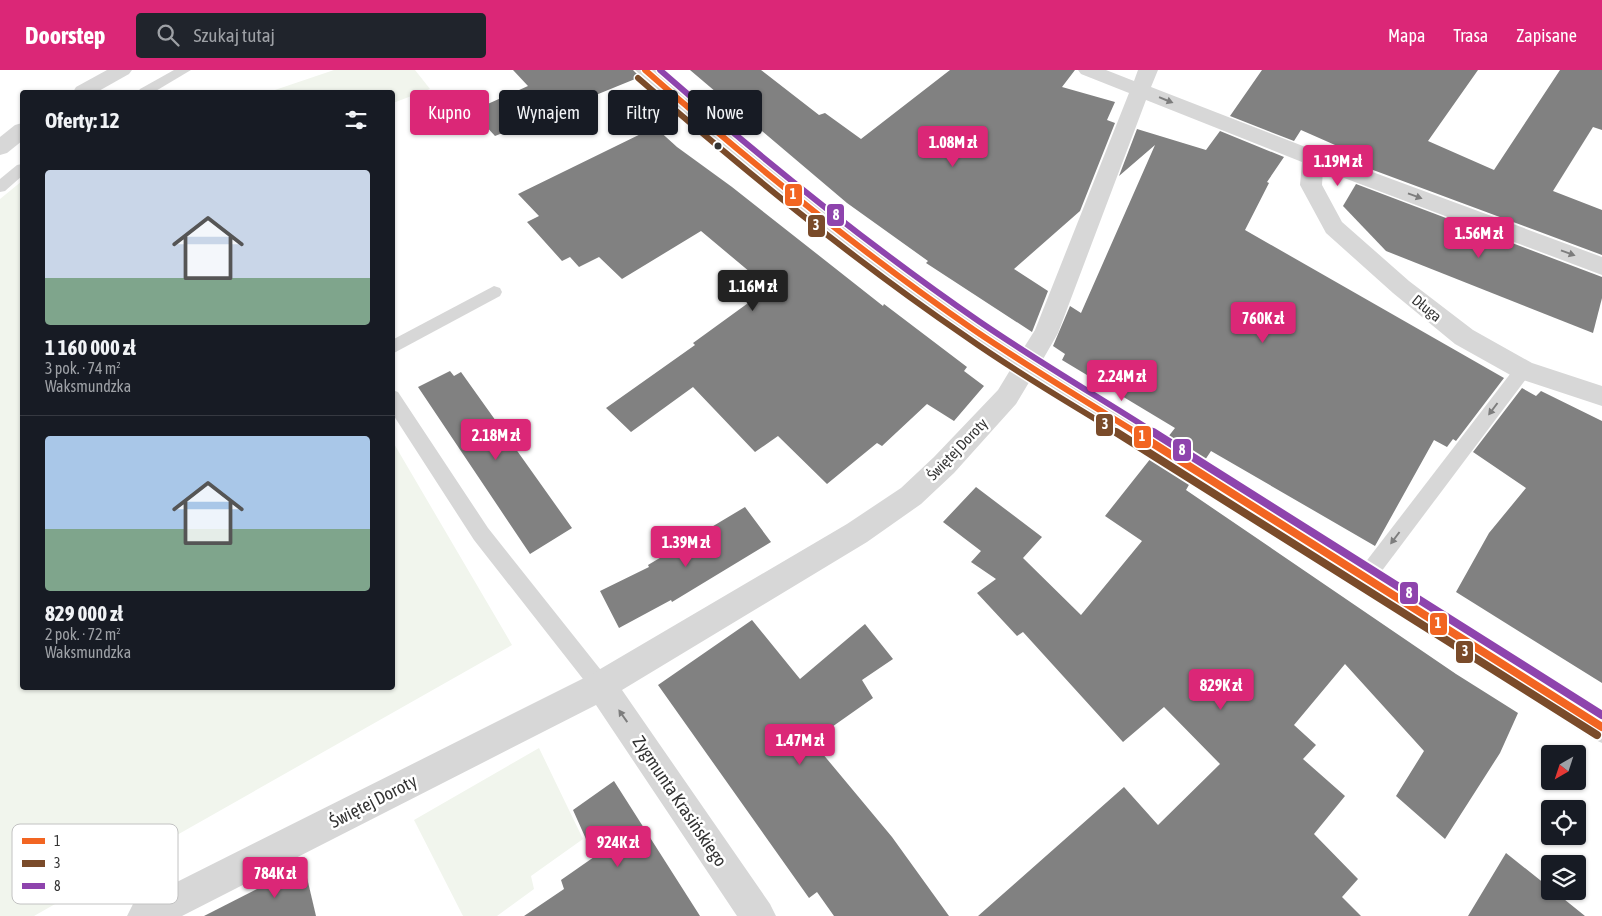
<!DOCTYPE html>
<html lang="pl">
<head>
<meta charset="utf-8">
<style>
  :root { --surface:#171b24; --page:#20242c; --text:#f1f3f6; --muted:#9ea1a6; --line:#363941; --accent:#db2777 }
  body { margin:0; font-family:"Asap Condensed",sans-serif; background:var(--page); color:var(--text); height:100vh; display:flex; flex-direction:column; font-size:19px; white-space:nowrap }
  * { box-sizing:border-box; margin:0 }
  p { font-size:16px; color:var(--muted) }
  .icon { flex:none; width:28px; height:28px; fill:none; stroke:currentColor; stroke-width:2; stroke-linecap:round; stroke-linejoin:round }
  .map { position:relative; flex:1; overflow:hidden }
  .panel { position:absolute; left:20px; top:20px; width:375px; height:600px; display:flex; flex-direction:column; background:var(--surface); border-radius:5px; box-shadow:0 1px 4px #0004 }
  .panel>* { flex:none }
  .hud { position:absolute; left:410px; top:20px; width:475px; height:45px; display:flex; gap:10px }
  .needle { width:32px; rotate:219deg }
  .buttons { position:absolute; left:1541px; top:675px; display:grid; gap:10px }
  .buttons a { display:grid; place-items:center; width:45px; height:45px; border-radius:5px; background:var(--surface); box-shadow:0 1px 4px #0004; font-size:25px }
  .price { position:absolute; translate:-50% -42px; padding:0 11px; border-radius:5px; background:var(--accent); color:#fff; font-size:16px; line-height:32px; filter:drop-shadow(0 1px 2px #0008) }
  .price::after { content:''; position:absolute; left:50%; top:30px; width:15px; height:11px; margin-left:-8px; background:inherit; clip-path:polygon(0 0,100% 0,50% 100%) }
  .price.on { background:#222; color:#fff }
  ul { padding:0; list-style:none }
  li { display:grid; align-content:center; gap:10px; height:265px; padding:0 25px }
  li+li { border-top:1px solid var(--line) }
  li span { display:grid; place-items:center; height:155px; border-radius:5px; color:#555 }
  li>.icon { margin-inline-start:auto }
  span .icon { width:90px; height:90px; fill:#fffc; stroke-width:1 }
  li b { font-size:21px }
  h2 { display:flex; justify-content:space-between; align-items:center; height:60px; padding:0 25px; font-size:21px }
  .chip { padding:0 18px; border-radius:5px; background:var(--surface); box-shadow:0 1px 4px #0004; font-size:18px; line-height:45px }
  .chip.on { background:var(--accent); color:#fff }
  header { display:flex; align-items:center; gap:30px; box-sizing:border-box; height:70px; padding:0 25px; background:var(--accent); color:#fff }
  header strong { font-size:24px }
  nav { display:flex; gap:28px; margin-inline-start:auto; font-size:18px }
  .search { width:350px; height:45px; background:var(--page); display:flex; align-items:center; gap:12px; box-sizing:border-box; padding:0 18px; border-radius:5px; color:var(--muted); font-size:19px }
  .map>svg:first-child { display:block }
  .green { fill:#f1f5ed }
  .building { fill:#818181 }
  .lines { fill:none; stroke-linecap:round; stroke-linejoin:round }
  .service { fill:#d7d7d7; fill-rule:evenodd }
  .minor { fill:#d7d7d7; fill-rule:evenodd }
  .tertiary { fill:#d7d7d7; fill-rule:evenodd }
  .bus-1-far1-casing { stroke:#fff; stroke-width:9 }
  .bus-1-casing { stroke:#fff; stroke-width:12 }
  .bus-2-far1-casing { stroke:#fff; stroke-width:9 }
  .bus-2-casing { stroke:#fff; stroke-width:12 }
  .bus-3-far1-casing { stroke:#fff; stroke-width:9 }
  .bus-3-casing { stroke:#fff; stroke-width:12 }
  .bus-1-far1 { stroke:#f26522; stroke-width:6 }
  .bus-1 { stroke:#f26522; stroke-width:8 }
  .bus-2-far1 { stroke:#7a4b2a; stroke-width:6 }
  .bus-2 { stroke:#7a4b2a; stroke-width:8 }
  .bus-3-far1 { stroke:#8e44ad; stroke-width:6 }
  .bus-3 { stroke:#8e44ad; stroke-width:8 }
  .oneway { fill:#7d7d7d }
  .bus-dot { fill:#333; stroke:#fff; stroke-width:2 }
  .labels { text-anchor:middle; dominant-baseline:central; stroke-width:5; stroke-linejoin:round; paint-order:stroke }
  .street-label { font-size:15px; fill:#333; stroke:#fff }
  .near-street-label { font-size:18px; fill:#333; stroke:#fff }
  .key { fill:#fff; stroke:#c2c2c2; stroke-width:1 }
  .key-label { font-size:14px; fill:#333 }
  .line-badge { stroke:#fff; stroke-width:2 }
  .badge-label { font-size:14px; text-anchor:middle; font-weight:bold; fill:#fff }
</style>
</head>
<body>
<header>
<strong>Doorstep</strong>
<div class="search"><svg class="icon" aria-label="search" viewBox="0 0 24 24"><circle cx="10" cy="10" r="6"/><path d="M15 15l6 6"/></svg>Szukaj tutaj</div>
<nav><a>Mapa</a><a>Trasa</a><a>Zapisane</a></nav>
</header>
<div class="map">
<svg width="1602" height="846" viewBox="0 0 1602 846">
  <rect width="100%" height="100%" fill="#fff"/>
  <g class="green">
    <path d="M334,0h81l15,19 -37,14 -1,-11h-123z"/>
    <path d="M22,111v507h370l1,-246 119,203 -478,271h-34v-717z"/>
    <path d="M539,678l44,91 -52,37 3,13 -37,27h-34l-49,-96z"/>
  </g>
  <g class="building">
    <path d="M513,0h120l7,7 -145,59 -23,-25 56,-25z"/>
    <path d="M690,0h71l58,45 6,-2 36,26 89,-69h125l-13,17 53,15 -8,18 8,3 -35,88 -66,58 34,22 -16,41 -106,-69 2,-2 -81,-58z"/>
    <path d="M1262,0h216l-50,71 66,29 66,-100h42v60l-9,-3 -40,64 49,19v45l-237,-88 4,-7 -68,-30 -7,11 -64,-25z"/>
    <path d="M655,57l22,20 55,40 151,119 1,-2 83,63 -3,4 20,15 -30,35 -27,-17 -45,42 -5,-3 -50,41 -49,-48 -23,16 -62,-65 -62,45 -25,-24 89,-63 -2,-2 76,-55 -68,-57 -79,48 -23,-22 -20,10 -9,-10 -8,4 -35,-39 12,-6 -21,-22z"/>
    <path d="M1137,59l69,21 14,-19 64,26 -17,25 2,1 -24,47 259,148 -48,63 -3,-2 -6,8 -13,-7 -59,106 -164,-95 -6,9 -37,-23 7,-9 -113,-68 3,-6 -12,-8 17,-40 11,7 74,-168 -36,31z"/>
    <path d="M1356,114l246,93v21l-9,35 -207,-82 -43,-45z"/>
    <path d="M450,301l4,5 7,-4 111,156 -42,26 -112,-167z"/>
    <path d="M1522,318l14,8 5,-5 61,30v262l-146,-91 33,-59 37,-45 -53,-36z"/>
    <path d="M1151,388l39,25 -4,7 270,184 62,39 -18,40 -55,86 -49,-43 28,-45 -79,-87 -51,61 22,20 -13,14 42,37 -31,38 44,45 -16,18 19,19h-383l146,-129 34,38 62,-61 -56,-57 -41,35 -100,-110 -6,4 -40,-43 19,-14 -25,-17 10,-11 -38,-29 33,-35 66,50 -19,21 58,57 61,-74 -37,-25z"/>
    <path d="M745,437l26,35 -99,60 -1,-2 -52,28 -19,-37 49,-24 -1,-2z"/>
    <path d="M752,550l48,59 65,-55 28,35 -31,21 11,18 -61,43 80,96 57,79h-115l-17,-24 -8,6 -151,-213z"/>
    <path d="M614,711l86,135h-176l40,-27 -3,-9 33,-23 -21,-47z"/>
    <path d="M1506,783l44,35v3h4l31,25h-117z"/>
    <path d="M304,795l12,51h-112z"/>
  </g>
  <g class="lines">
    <g class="service">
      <path d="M174,0h17l-37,22h-16l2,-3z"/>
      <path d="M22,94v12l-17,15 -5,1v-13l17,-14z"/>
      <path d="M494,216l6,2 2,4 -2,4 -108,58v-14z"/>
      <path d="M1523,293l6,2 3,5 -3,5 -157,209 -7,3 -7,-3 -3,-6 3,-6 159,-207z"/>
      <path d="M392,320l6,2 90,136 120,151 4,7 -4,7 -7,3 -7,-3 -120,-153 -82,-127z"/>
    </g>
    <path class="minor" d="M635,0h22c116,101 236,198 366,279l12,-19 94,-237 -48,-19 -3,-4h28l28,11 4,-11h20l-7,17 170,66 281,104v18l-279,-105 -1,15 20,37 67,59 64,49 59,33 70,23v20l-88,-29 -59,-33 -62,-51 -67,-60 -26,-48 2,-23 -156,-62 -88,233 -16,28 560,348v34l-11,-5 -560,-359 -15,25 -62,69 -33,31 -54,38 -245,148 148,214 6,12h-39l-141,-211 -414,211h-55l6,-12 457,-229 257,-151 54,-36 33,-31 64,-67 14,-23 -46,-29 -126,-94 -123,-100z"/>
    <g class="tertiary">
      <path d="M107,0h25l-3,4 -32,18h-24l3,-5z"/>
      <path d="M22,53v18l-15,12 -7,2v-18l15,-12z"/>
    </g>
    <g class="bus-1-far1-casing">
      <path id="bus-1-far1" d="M645,0c105,92 214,181 329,260 53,36 108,69 163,103"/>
    </g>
    <g class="bus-1-casing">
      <path id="bus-1" d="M1135,362l467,295"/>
    </g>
    <g class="bus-2-far1-casing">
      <path id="bus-2-far1" d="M638,8c106,92 214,181 330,260 48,34 100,64 150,95"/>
    </g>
    <g class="bus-2-casing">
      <path id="bus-2" d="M1116,362l481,303"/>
    </g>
    <g class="bus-3-far1-casing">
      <path id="bus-3-far1" d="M660,0c102,89 208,175 320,252 57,39 117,74 175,111"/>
    </g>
    <g class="bus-3-casing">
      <path id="bus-3" d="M1153,362l449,283"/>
    </g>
    <use href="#bus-1-far1" class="bus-1-far1"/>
    <use href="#bus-1" class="bus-1"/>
    <use href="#bus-2-far1" class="bus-2-far1"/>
    <use href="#bus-2" class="bus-2"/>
    <use href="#bus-3-far1" class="bus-3-far1"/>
    <use href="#bus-3" class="bus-3"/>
  </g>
  <defs><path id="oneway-solid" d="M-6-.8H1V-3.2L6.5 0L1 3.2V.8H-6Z" transform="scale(1.25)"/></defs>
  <g class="oneway">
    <use href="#oneway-solid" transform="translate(1166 30) rotate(22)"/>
    <use href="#oneway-solid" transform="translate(1415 126) rotate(20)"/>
    <use href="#oneway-solid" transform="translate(1568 183) rotate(20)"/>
    <use href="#oneway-solid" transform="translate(1493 339) rotate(127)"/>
    <use href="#oneway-solid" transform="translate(1395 468) rotate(127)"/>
    <use href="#oneway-solid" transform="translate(623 646) rotate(-125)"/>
  </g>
  <circle class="bus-dot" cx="718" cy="76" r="4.5"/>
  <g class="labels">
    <g class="street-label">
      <text transform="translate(1427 238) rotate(39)">Długa</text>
      <text transform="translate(957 379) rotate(-46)">Świętej Doroty</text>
    </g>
    <g class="near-street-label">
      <text transform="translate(373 731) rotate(-27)">Świętej Doroty</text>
      <text transform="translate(680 731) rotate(56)">Zygmunta Krasińskiego</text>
    </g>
  </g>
  <rect x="12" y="754" width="166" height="80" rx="8" class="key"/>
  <rect x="22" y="768" width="23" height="6" fill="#f26522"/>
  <rect x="22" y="790" width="23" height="7" fill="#7a4b2a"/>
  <rect x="22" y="813" width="23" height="6" fill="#8e44ad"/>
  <g class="key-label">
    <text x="54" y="776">1</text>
    <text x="54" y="798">3</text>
    <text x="54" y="821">8</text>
  </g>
  <g class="line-badge">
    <rect x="784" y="113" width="19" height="24" rx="5" fill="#f26522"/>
    <rect x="826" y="133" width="19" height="24" rx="5" fill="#8e44ad"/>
    <rect x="807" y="144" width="19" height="24" rx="5" fill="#7a4b2a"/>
    <rect x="1095" y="343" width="19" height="24" rx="5" fill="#7a4b2a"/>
    <rect x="1133" y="355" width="19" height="24" rx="5" fill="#f26522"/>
    <rect x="1172" y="368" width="20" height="24" rx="5" fill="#8e44ad"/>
    <rect x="1399" y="511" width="20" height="24" rx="5" fill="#8e44ad"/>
    <rect x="1429" y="542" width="19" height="24" rx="5" fill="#f26522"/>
    <rect x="1455" y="570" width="19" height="24" rx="5" fill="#7a4b2a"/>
  </g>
  <g class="badge-label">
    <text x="793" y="129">1</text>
    <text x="836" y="150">8</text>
    <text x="816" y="160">3</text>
    <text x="1105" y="359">3</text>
    <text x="1142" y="371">1</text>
    <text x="1182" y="385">8</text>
    <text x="1409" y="528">8</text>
    <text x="1438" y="558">1</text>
    <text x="1465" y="586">3</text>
  </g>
</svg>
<div class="buttons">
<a><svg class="needle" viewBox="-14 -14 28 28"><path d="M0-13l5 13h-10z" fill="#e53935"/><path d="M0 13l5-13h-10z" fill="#9ea1a6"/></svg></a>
<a><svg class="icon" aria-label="locate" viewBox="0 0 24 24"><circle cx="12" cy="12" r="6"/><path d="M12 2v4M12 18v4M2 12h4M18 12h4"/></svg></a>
<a><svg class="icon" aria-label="layers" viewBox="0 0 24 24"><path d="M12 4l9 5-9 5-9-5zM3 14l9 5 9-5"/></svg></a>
</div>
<b class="price" style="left:953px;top:98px">1.08M zł</b>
<b class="price" style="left:1338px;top:117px">1.19M zł</b>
<b class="price" style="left:1479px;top:189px">1.56M zł</b>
<b class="price on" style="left:753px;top:242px">1.16M zł</b>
<b class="price" style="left:1263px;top:274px">760K zł</b>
<b class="price" style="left:1122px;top:332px">2.24M zł</b>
<b class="price" style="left:496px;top:391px">2.18M zł</b>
<b class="price" style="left:686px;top:498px">1.39M zł</b>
<b class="price" style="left:1221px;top:641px">829K zł</b>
<b class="price" style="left:800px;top:696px">1.47M zł</b>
<b class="price" style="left:618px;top:798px">924K zł</b>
<b class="price" style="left:275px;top:829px">784K zł</b>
<div class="hud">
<a class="chip on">Kupno</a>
<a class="chip">Wynajem</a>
<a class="chip">Filtry</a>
<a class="chip">Nowe</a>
</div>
<section class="panel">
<h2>Oferty: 12<svg class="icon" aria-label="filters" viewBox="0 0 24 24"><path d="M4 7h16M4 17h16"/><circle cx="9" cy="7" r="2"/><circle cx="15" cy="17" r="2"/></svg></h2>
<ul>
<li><span style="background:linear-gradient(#c9d6e8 70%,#7fa58c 0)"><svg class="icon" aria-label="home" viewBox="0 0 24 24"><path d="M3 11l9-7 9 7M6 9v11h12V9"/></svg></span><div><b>1 160 000 zł</b><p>3 pok. · 74 m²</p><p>Waksmundzka</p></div></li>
<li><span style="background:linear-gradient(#a9c7e8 60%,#7fa58c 0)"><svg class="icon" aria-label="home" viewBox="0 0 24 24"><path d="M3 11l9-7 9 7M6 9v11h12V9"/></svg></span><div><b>829 000 zł</b><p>2 pok. · 72 m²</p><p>Waksmundzka</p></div></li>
</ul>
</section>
</div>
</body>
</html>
